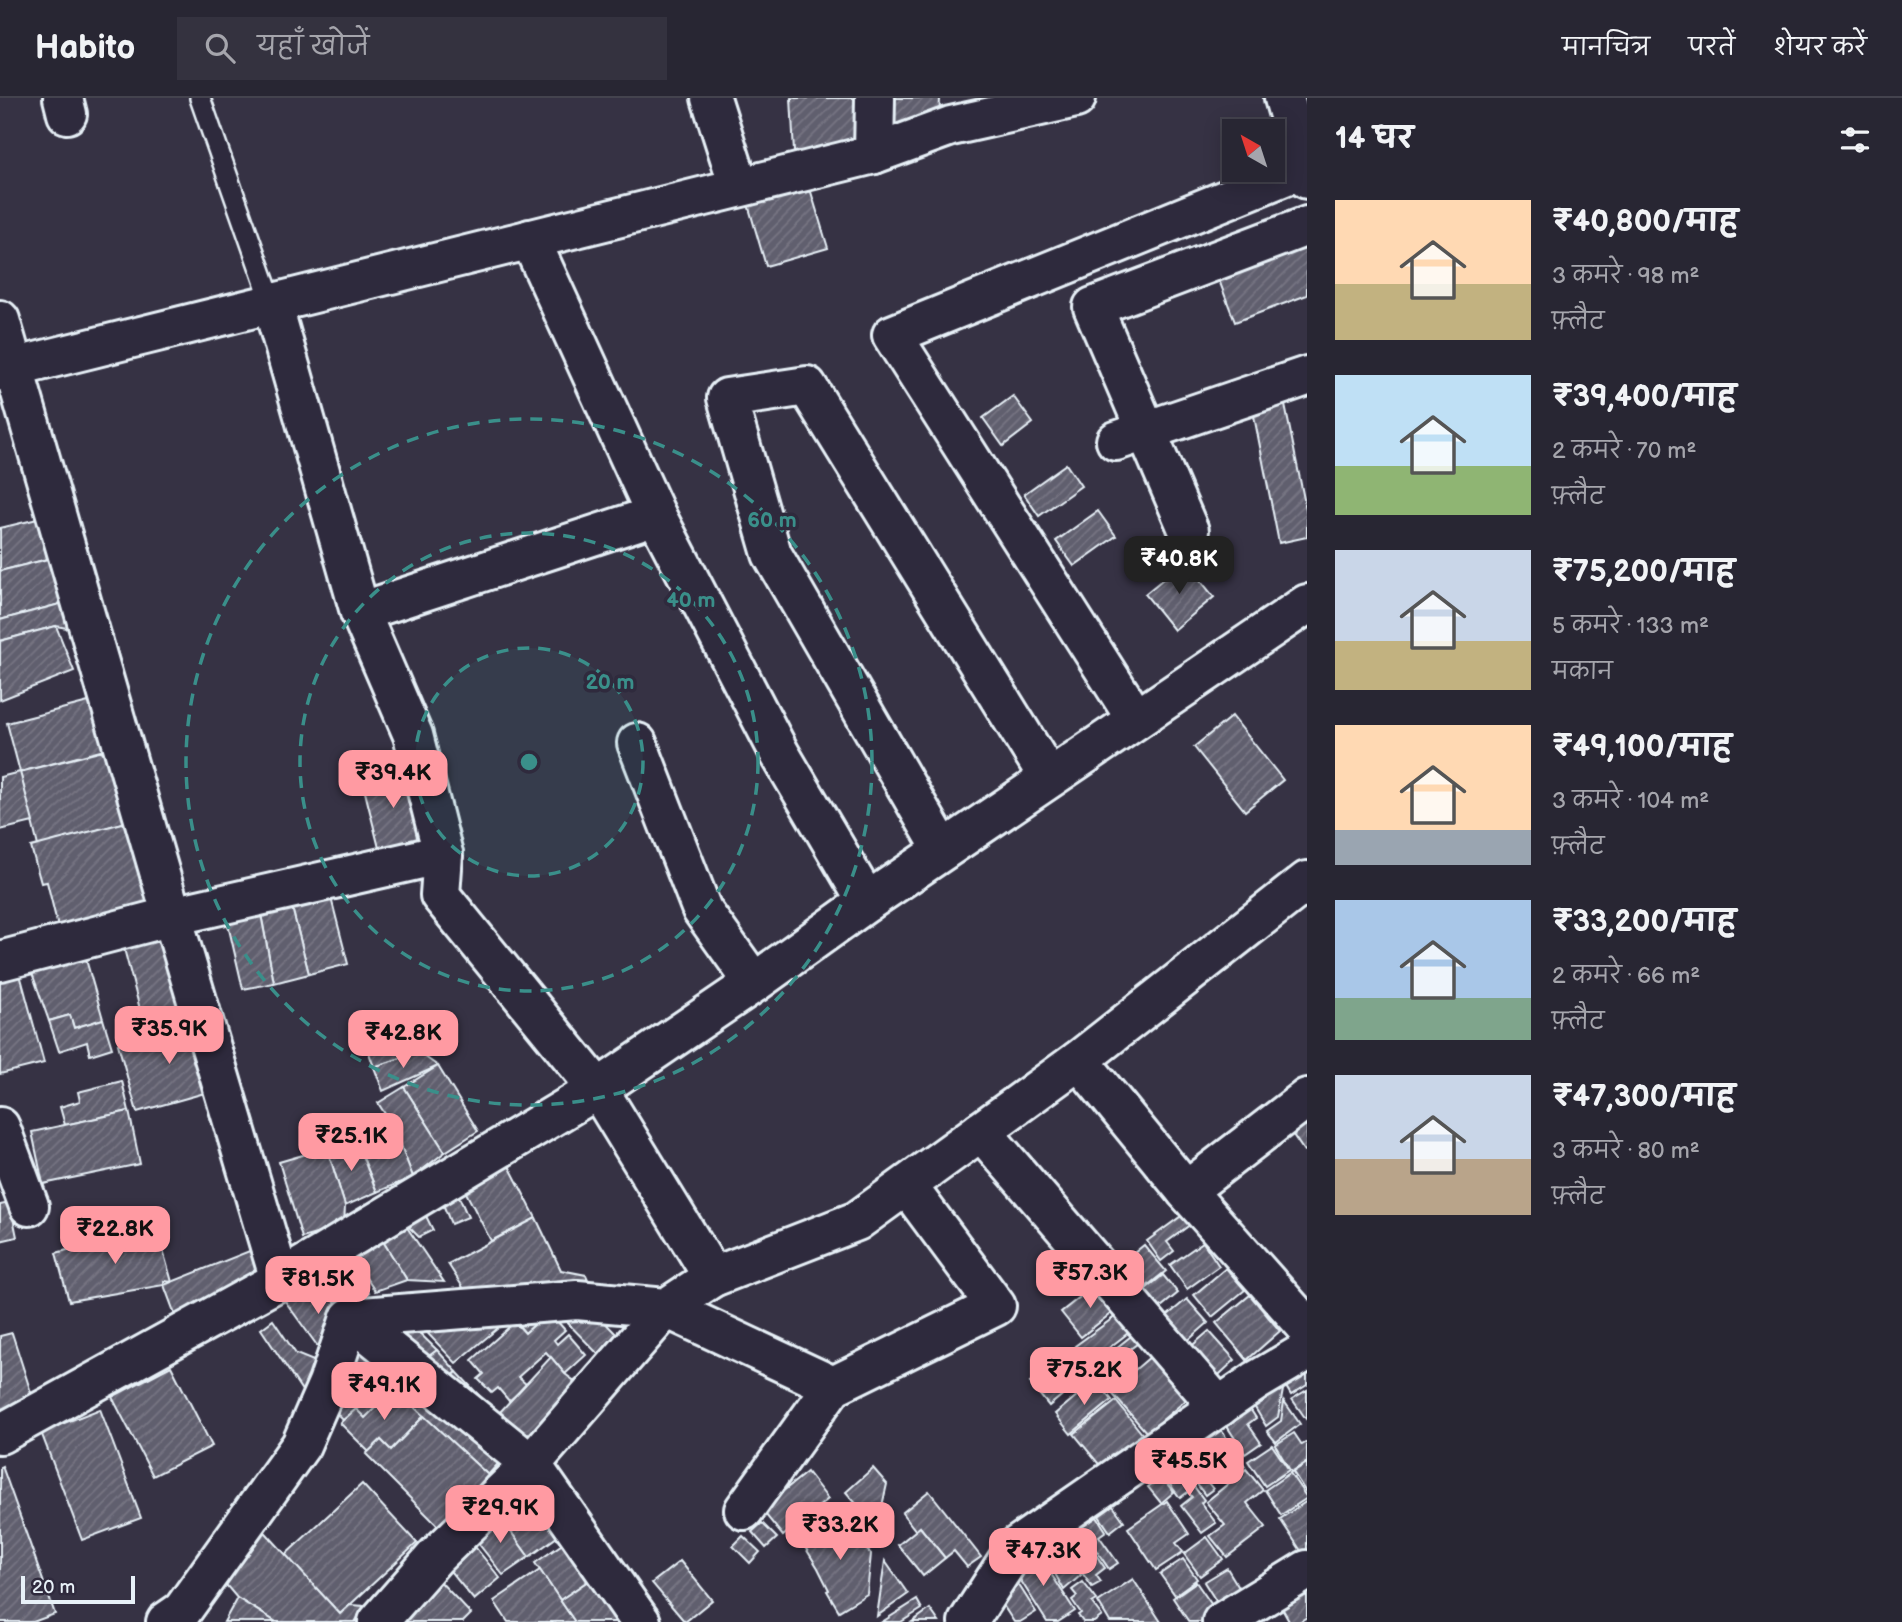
<!DOCTYPE html>
<html lang="hi">
<head>
<meta charset="utf-8">
<style>
  :root { --surface:#282633; --page:#34323f; --text:#f1f3f6; --muted:#a5a5ac; --line:#44434e; --accent:#ff9aa2 }
  body { margin:0; font-family:"Balsamiq Sans","Playpen Sans Deva",sans-serif; background:var(--page); color:var(--text); height:100vh; display:flex; flex-direction:column; font-size:26px; white-space:nowrap }
  * { box-sizing:border-box; margin:0 }
  p { font-size:23px; color:var(--muted) }
  .icon { flex:none; width:38px; height:38px; fill:none; stroke:currentColor; stroke-width:2; stroke-linecap:round; stroke-linejoin:round }
  .map { position:relative; flex:1; overflow:hidden }
  .side { display:flex; flex-direction:column; background:var(--surface); width:595px }
  .side>* { flex:none }
  .needle { width:46px; rotate:321deg }
  .tools { position:absolute; left:1222px; top:21px; display:grid; gap:14px }
  .tools a { display:grid; place-items:center; width:63px; height:63px; border-radius:0px; background:var(--surface); box-shadow:0 4px 18px #0003,0 0 0 2px var(--line); font-size:35px }
  .scale { position:absolute; left:21px; bottom:18px; width:114px; box-sizing:border-box; padding-left:7px; border:4px solid #e8f1f8; border-top:0; font-size:19px; line-height:24px; white-space:nowrap; color:#e8f1f8; -webkit-text-stroke:5px #2f2a3d; paint-order:stroke }
  .price { position:absolute; translate:-50% -60px; padding:0 16px; border-radius:14px; background:var(--accent); color:#111; font-size:23px; line-height:46px; filter:drop-shadow(0 2px 4px #0008) }
  .price::after { content:''; position:absolute; left:50%; top:42px; width:21px; height:16px; margin-left:-10px; background:inherit; clip-path:polygon(0 0,100% 0,50% 100%) }
  .price.current { background:#222; color:#fff }
  ul { padding:0; list-style:none }
  li { display:flex; align-items:center; gap:21px; height:175px; padding:0 28px }
  li span { display:grid; place-items:center; flex:none; width:196px; height:140px; border-radius:0px; color:#555 }
  li>.icon { margin-inline-start:auto }
  span .icon { width:84px; height:84px; fill:#fffc; stroke-width:1 }
  li b { font-size:30px }
  h2 { display:flex; justify-content:space-between; align-items:center; height:84px; padding:0 28px; font-size:30px }
  header { display:flex; align-items:center; gap:42px; box-sizing:border-box; height:98px; padding:0 35px; background:var(--surface); border-bottom:2px solid var(--line) }
  header strong { font-size:33px }
  nav { display:flex; gap:38px; margin-inline-start:auto; font-size:24px }
  .search { width:490px; height:63px; background:var(--page); display:flex; align-items:center; gap:18px; box-sizing:border-box; padding:0 24px; border-radius:0px; color:var(--muted); font-size:26px }
  main { display:flex; flex:1; min-height:0 }
  .map>svg:first-child { display:block }
  .building { fill:url(#building-hatch); stroke:#e8f1f8; stroke-width:2 }
  .lines { fill:none; stroke-linecap:round; stroke-linejoin:round }
  .lane-casing { stroke:#e8f1f8; stroke-width:24 }
  .street-casing { stroke:#e8f1f8; stroke-width:44 }
  .lane { stroke:#2f2a3d; stroke-width:19 }
  .street { stroke:#2f2a3d; stroke-width:38 }
  .ring { fill:none; stroke:#3a8f8a; stroke-width:3.5; stroke-dasharray:12 9 }
  .centre { fill:#3a8f8a; stroke:#2f2a3d; stroke-width:3.5 }
  .ring-label { font-size:21px; text-anchor:middle; font-weight:bold; fill:#3a8f8a; stroke:#2f2a3d; stroke-width:7; stroke-linejoin:round; paint-order:stroke }
</style>
</head>
<body>
<header>
<strong>Habito</strong>
<div class="search"><svg class="icon" aria-label="search" viewBox="0 0 24 24"><circle cx="10" cy="10" r="6"/><path d="M15 15l6 6"/></svg>यहाँ खोजें</div>
<nav><a>मानचित्र</a><a>परतें</a><a>शेयर करें</a></nav>
</header>
<main>
<div class="map">
<svg width="1307" height="1524" viewBox="0 0 1307 1524">
  <defs>
    <pattern id="building-hatch" width="6" height="6" patternUnits="userSpaceOnUse" patternTransform="scale(1.75)"><rect width="6" height="6" fill="#605e6e"/><path d="M-1 1l2-2M0 6l6-6M5 7l2-2" fill="none" stroke="#777683"/></pattern>
  </defs>
  <rect width="100%" height="100%" fill="#363244"/>
  <filter id="ink" filterUnits="userSpaceOnUse"><feTurbulence type="fractalNoise" baseFrequency=".0143" numOctaves="2"/><feDisplacementMap in="SourceGraphic" scale="14" xChannelSelector="R" yChannelSelector="G"/><feConvolveMatrix kernelMatrix="1 2 1 2 8 2 1 2 1" color-interpolation-filters="sRGB"/></filter>
  <g filter="url(#ink)">
    <g class="building">
      <path d="M791,0h69l4,49 -70,5z"/>
      <path d="M886,0h54l-1,27 -54,-1z"/>
      <path d="M808,84l20,66 -62,18 -19,-65z"/>
      <path d="M1307,135v62l-72,27 -21,-55z"/>
      <path d="M1013,298l20,27 -30,23 -20,-28z"/>
      <path d="M1285,307l22,109v23l-28,6 -26,-132z"/>
      <path d="M1066,366l15,22 -42,30 -15,-22z"/>
      <path d="M1098,413l18,25 -42,30 -18,-25z"/>
      <path d="M50,418l10,40 -60,15v-43z"/>
      <path d="M60,458l11,45 -71,19v-49z"/>
      <path d="M1185,463l29,36 -40,33 -29,-36z"/>
      <path d="M71,503l7,29 -22,-4 -56,15v-21z"/>
      <path d="M56,528l18,45 -74,29v-59z"/>
      <path d="M100,601l12,49 -92,24 -13,-49z"/>
      <path d="M1232,618l51,64 -38,31 -51,-64z"/>
      <path d="M119,649l19,72 -100,27 -18,-74z"/>
      <path d="M406,671l18,72 -44,11 -18,-72z"/>
      <path d="M20,674l13,50 -33,8v-53z"/>
      <path d="M138,721l22,82 -102,26 -11,-45 -6,1 -10,-36z"/>
      <path d="M329,792l19,74 -39,10 -19,-74z"/>
      <path d="M290,802l19,74 -35,9 -14,-74z"/>
      <path d="M260,811l14,74 -31,6 -17,-73z"/>
      <path d="M169,830l24,95 -46,13 -25,-95z"/>
      <path d="M85,858l18,63 -29,9 -4,-13 -21,6 -17,-48z"/>
      <path d="M17,865l27,100 -44,11v-107z"/>
      <path d="M70,917l4,13 29,-9 9,29 -22,7 -3,-13 -28,9 -10,-30z"/>
      <path d="M407,922l11,32 -44,15 -11,-31z"/>
      <path d="M201,923l18,68 -82,23 -19,-68z"/>
      <path d="M418,954l20,14 -55,25 -9,-24z"/>
      <path d="M438,968l40,65 -33,21 -41,-65z"/>
      <path d="M122,983l7,30 -64,14 -5,-18 20,-6 -2,-9z"/>
      <path d="M404,989l41,65 -32,25 -19,-49 -16,-25z"/>
      <path d="M1307,1006v45l-3,2 -21,-31z"/>
      <path d="M129,1013l11,53 -97,20 -11,-52z"/>
      <path d="M394,1030l19,49 -36,15 -21,-51z"/>
      <path d="M356,1043l21,51 -32,14 -18,-58z"/>
      <path d="M327,1050l18,58 -1,20 -42,12 -23,-76z"/>
      <path d="M506,1062l30,58 -45,23 -30,-58z"/>
      <path d="M456,1092l12,27 -17,7 -11,-27z"/>
      <path d="M10,1105l7,34 -17,4v-36z"/>
      <path d="M420,1106l13,26 -14,7 -17,-17z"/>
      <path d="M1184,1116l7,10 -24,18 7,9 -13,10 -14,-20z"/>
      <path d="M536,1120l25,52 25,5 5,11 -127,3 -16,-25z"/>
      <path d="M402,1122l42,62 -37,-2 -28,-45z"/>
      <path d="M156,1128l16,56 -8,-1v4l-95,16 -13,-48z"/>
      <path d="M379,1137l28,45 -32,11 -25,-37z"/>
      <path d="M1203,1144l16,24 -32,23 -17,-24z"/>
      <path d="M1144,1147l22,26 -33,26 -21,-26z"/>
      <path d="M262,1148l9,29 -94,45 -13,-35z"/>
      <path d="M341,1159l28,35 -22,16 -26,-36z"/>
      <path d="M1226,1170l19,22 -33,27 -18,-22z"/>
      <path d="M1163,1177l15,18 -28,23 -15,-18z"/>
      <path d="M317,1180l29,38 -17,46 -44,-61z"/>
      <path d="M1099,1184l20,25 -38,30 -20,-25z"/>
      <path d="M1250,1197l30,36 -33,29 -31,-37z"/>
      <path d="M1187,1201l21,24 -32,28 -21,-25z"/>
      <path d="M589,1208l29,30 -19,19 -47,-48z"/>
      <path d="M506,1213l43,1 -24,21z"/>
      <path d="M549,1214l16,18 -11,10 3,4 11,-10 18,21 -21,19 -19,-22 -28,25 9,8 -18,16 -11,-13 -6,5 -14,-14 6,-5 -12,-14 43,-38 10,11z"/>
      <path d="M1120,1215l12,17 -44,34 -13,-18z"/>
      <path d="M414,1221h95l-53,44z"/>
      <path d="M273,1222l23,34 30,12 -15,38 -50,-75z"/>
      <path d="M406,1222l31,30 -20,15 -51,-41z"/>
      <path d="M1209,1233l26,29 -28,26 -27,-30z"/>
      <path d="M12,1235l24,75 -32,10 -4,-12v-70z"/>
      <path d="M1135,1235l6,8 -19,14 11,13 -26,20 -16,-20z"/>
      <path d="M356,1245l41,43 -32,32 -9,-9 -13,11 -12,-12z"/>
      <path d="M1072,1251l23,29 -20,15 -4,-5 -22,18 -19,-23z"/>
      <path d="M437,1252l20,22 -16,14 -24,-21z"/>
      <path d="M551,1259l14,17 19,14 -51,54 -33,-30z"/>
      <path d="M1150,1259l36,43 -39,33 -37,-42z"/>
      <path d="M1307,1262v25l-16,10 -11,-18z"/>
      <path d="M171,1268l41,80 -59,30 -41,-79z"/>
      <path d="M412,1274l21,16 -18,20 -18,-22z"/>
      <path d="M457,1274l30,32 -46,-18z"/>
      <path d="M1276,1280l7,12 -5,27 -12,9 -18,-30z"/>
      <path d="M1096,1282l16,20 -41,34 -16,-20z"/>
      <path d="M397,1288l27,30 -33,34 -10,-10 -12,12 -29,-29 16,-14 9,9z"/>
      <path d="M433,1290l73,67 -18,20 -73,-67z"/>
      <path d="M1307,1292v28l-1,1 -14,-20z"/>
      <path d="M1243,1300l13,20 -8,6 13,19 -16,11 -26,-40z"/>
      <path d="M1116,1303l27,34 -41,33 -28,-34z"/>
      <path d="M1284,1303l16,23 -24,18 -9,-11 14,-10z"/>
      <path d="M100,1311l41,109 -59,22 -41,-108z"/>
      <path d="M424,1318l64,59 -48,53 -74,-74 15,-14 10,10z"/>
      <path d="M1220,1330l25,38 -22,14 -25,-37z"/>
      <path d="M1294,1335l8,12 5,-3v20l-16,10 -16,-27z"/>
      <path d="M1272,1347l17,25 -24,16 -17,-25z"/>
      <path d="M1194,1350l15,20 -8,6 12,15 -8,6 -26,-35z"/>
      <path d="M1176,1364l28,38 -3,3 15,20 -14,10 -21,-27 11,-9 -4,-5 -8,6 -18,-25z"/>
      <path d="M1307,1365v31l-14,-22z"/>
      <path d="M2,1368l53,148 -22,8h-33v-155z"/>
      <path d="M873,1370l14,16 -10,44 -31,-36z"/>
      <path d="M1246,1371l17,21 -16,13 19,24 -39,30 -17,-21 15,-11 -19,-23z"/>
      <path d="M807,1374l21,27 -45,37 -22,-27z"/>
      <path d="M1290,1375l17,25 -26,17 -16,-25z"/>
      <path d="M530,1379l38,52 -39,28 -31,-43z"/>
      <path d="M1161,1379l13,15 -13,11 -13,-16z"/>
      <path d="M362,1386l55,59 -77,71 -55,-59z"/>
      <path d="M929,1393l52,66 -14,10 -13,-16 -9,7 -25,-31 -4,4 -14,-18z"/>
      <path d="M1167,1403l22,33 -13,9 7,9 -27,18 -28,-42z"/>
      <path d="M1307,1403v59l-27,-41z"/>
      <path d="M1113,1408l11,15 -14,11 -11,-16z"/>
      <path d="M498,1416l31,43 -26,18 -32,-41z"/>
      <path d="M1097,1419l9,14 -7,5 19,27 -9,6 -28,-41z"/>
      <path d="M834,1420l37,36 -4,40 -28,17 -12,-20 2,-1 -11,-22 -18,-29z"/>
      <path d="M256,1424l84,92 10,-9 15,1 -10,16h-79l-39,-24 -16,-19z"/>
      <path d="M762,1425l15,15 -11,10 -14,-16z"/>
      <path d="M920,1429l25,31 -22,18 -25,-31z"/>
      <path d="M1078,1431l27,39 -9,7 5,7 -9,5 -32,-46z"/>
      <path d="M574,1438l26,37 -40,27 -25,-37z"/>
      <path d="M743,1438l17,16 -10,11 -17,-17z"/>
      <path d="M1207,1439l16,22 -23,17 -16,-22z"/>
      <path d="M468,1440l32,40 -26,22 -33,-40z"/>
      <path d="M1059,1444l22,33 -17,15 -20,-36z"/>
      <path d="M1035,1451l40,62 -17,11h-11l-36,-57z"/>
      <path d="M1183,1461l14,20 -22,16 -15,-21z"/>
      <path d="M680,1463l32,39 -27,22 -33,-39z"/>
      <path d="M885,1463l23,33 -31,22z"/>
      <path d="M1008,1470l28,44 -16,10h-6l-27,-41z"/>
      <path d="M1227,1470l17,28 -23,13 -17,-27z"/>
      <path d="M540,1472l20,30 15,22h-67l-14,-21z"/>
      <path d="M600,1475l28,49h-53l-15,-22z"/>
      <path d="M434,1477l37,39 -8,8h-78z"/>
      <path d="M1133,1481l28,43h-51l-12,-20z"/>
      <path d="M1083,1484l14,18 -5,3 10,13 -8,6h-11l-5,-7 3,-2 -9,-13 5,-4 -5,-6z"/>
      <path d="M1196,1484l20,29 -15,11h-12l-16,-24z"/>
      <path d="M1307,1492v27l-8,5h-9l-9,-16z"/>
      <path d="M237,1500l39,24h-52z"/>
      <path d="M917,1502l5,9 -21,13h-19z"/>
      <path d="M930,1511l9,13h-27z"/>
    </g>
    <g class="lines">
      <g class="lane-casing">
        <path id="lane" d="M200,0l72,205"/>
      </g>
      <g class="street-casing">
        <g id="street">
          <path d="M63,0l4,16"/>
          <path d="M711,0l28,88"/>
          <path d="M1284,0l23,81"/>
          <path d="M874,56l1,-56"/>
          <path d="M272,205l88,309 53,123 30,119 -3,41 158,194 115,188"/>
          <path d="M0,222l172,596 108,364"/>
          <path d="M0,273l874,-217 77,-28 125,-28"/>
          <path d="M1116,343l191,-65"/>
          <path d="M656,417l124,239 87,148"/>
          <path d="M1189,433l-96,-224 214,-81"/>
          <path d="M360,514l296,-97 -126,-276"/>
          <path d="M1136,621l-244,-384 412,-167"/>
          <path d="M637,645l65,167 52,73"/>
          <path d="M943,752l-171,-296 -45,-156 80,-12 242,392"/>
          <path d="M0,863l172,-45 271,-62"/>
          <path d="M1079,962l107,131 121,136"/>
          <path d="M0,1029l29,79"/>
          <path d="M981,1033l238,276"/>
          <path d="M1186,1093l121,-93"/>
          <path d="M350,1220l181,146 110,158"/>
          <path d="M0,1336l280,-154 318,-191 156,-106 113,-81 440,-298"/>
          <path d="M744,1412l89,-124 163,-80 -89,-120"/>
          <path d="M166,1524l16,-11 119,-166 27,-62 22,-65 227,-18 89,8 167,78"/>
          <path d="M378,1524l58,-66 95,-92 135,-156 47,-31 144,-56 222,-161 228,-179"/>
          <path d="M968,1524l49,-76 239,-165 51,-30"/>
          <path d="M1222,1524l85,-52"/>
        </g>
      </g>
      <use href="#lane" class="lane"/>
      <use href="#street" class="street"/>
    </g>
  </g>
  <circle cx="529" cy="664" r="114" fill="#3a8f8a" fill-opacity=".12"/>
  <g class="ring">
    <circle cx="529" cy="664" r="114"/>
    <circle cx="529" cy="664" r="229"/>
    <circle cx="529" cy="664" r="343"/>
  </g>
  <circle cx="529" cy="664" r="10" class="centre"/>
  <g class="ring-label">
    <text x="772" y="429">60 m</text>
    <text x="691" y="509">40 m</text>
    <text x="610" y="591">20 m</text>
  </g>
</svg>
<div class="tools">
<a><svg class="needle" viewBox="-14 -14 28 28"><path d="M0-13l5 13h-10z" fill="#e53935"/><path d="M0 13l5-13h-10z" fill="#a5a5ac"/></svg></a>
</div>
<div class="scale">20 m</div>
<b class="price current" style="left:1179px;top:498px">₹40.8K</b>
<b class="price" style="left:393px;top:712px">₹39.4K</b>
<b class="price" style="left:169px;top:968px">₹35.9K</b>
<b class="price" style="left:403px;top:972px">₹42.8K</b>
<b class="price" style="left:351px;top:1075px">₹25.1K</b>
<b class="price" style="left:115px;top:1168px">₹22.8K</b>
<b class="price" style="left:1090px;top:1212px">₹57.3K</b>
<b class="price" style="left:318px;top:1218px">₹81.5K</b>
<b class="price" style="left:1084px;top:1309px">₹75.2K</b>
<b class="price" style="left:384px;top:1324px">₹49.1K</b>
<b class="price" style="left:1189px;top:1400px">₹45.5K</b>
<b class="price" style="left:500px;top:1447px">₹29.9K</b>
<b class="price" style="left:840px;top:1464px">₹33.2K</b>
<b class="price" style="left:1043px;top:1490px">₹47.3K</b>
</div>
<section class="side">
<h2>14 घर<svg class="icon" aria-label="filters" viewBox="0 0 24 24"><path d="M4 7h16M4 17h16"/><circle cx="9" cy="7" r="2"/><circle cx="15" cy="17" r="2"/></svg></h2>
<ul>
<li><span style="background:linear-gradient(#ffd9b3 60%,#c2b280 0)"><svg class="icon" aria-label="home" viewBox="0 0 24 24"><path d="M3 11l9-7 9 7M6 9v11h12V9"/></svg></span><div><b>₹40,800/माह</b><p>3 कमरे · 98 m²</p><p>फ़्लैट</p></div></li>
<li><span style="background:linear-gradient(#bfe0f5 65%,#8fb573 0)"><svg class="icon" aria-label="home" viewBox="0 0 24 24"><path d="M3 11l9-7 9 7M6 9v11h12V9"/></svg></span><div><b>₹39,400/माह</b><p>2 कमरे · 70 m²</p><p>फ़्लैट</p></div></li>
<li><span style="background:linear-gradient(#c9d6e8 65%,#c2b280 0)"><svg class="icon" aria-label="home" viewBox="0 0 24 24"><path d="M3 11l9-7 9 7M6 9v11h12V9"/></svg></span><div><b>₹75,200/माह</b><p>5 कमरे · 133 m²</p><p>मकान</p></div></li>
<li><span style="background:linear-gradient(#ffd9b3 75%,#9aa5b1 0)"><svg class="icon" aria-label="home" viewBox="0 0 24 24"><path d="M3 11l9-7 9 7M6 9v11h12V9"/></svg></span><div><b>₹49,100/माह</b><p>3 कमरे · 104 m²</p><p>फ़्लैट</p></div></li>
<li><span style="background:linear-gradient(#a9c7e8 70%,#7fa58c 0)"><svg class="icon" aria-label="home" viewBox="0 0 24 24"><path d="M3 11l9-7 9 7M6 9v11h12V9"/></svg></span><div><b>₹33,200/माह</b><p>2 कमरे · 66 m²</p><p>फ़्लैट</p></div></li>
<li><span style="background:linear-gradient(#c9d6e8 60%,#b9a48a 0)"><svg class="icon" aria-label="home" viewBox="0 0 24 24"><path d="M3 11l9-7 9 7M6 9v11h12V9"/></svg></span><div><b>₹47,300/माह</b><p>3 कमरे · 80 m²</p><p>फ़्लैट</p></div></li>
</ul>
</section>
</main>
</body>
</html>
